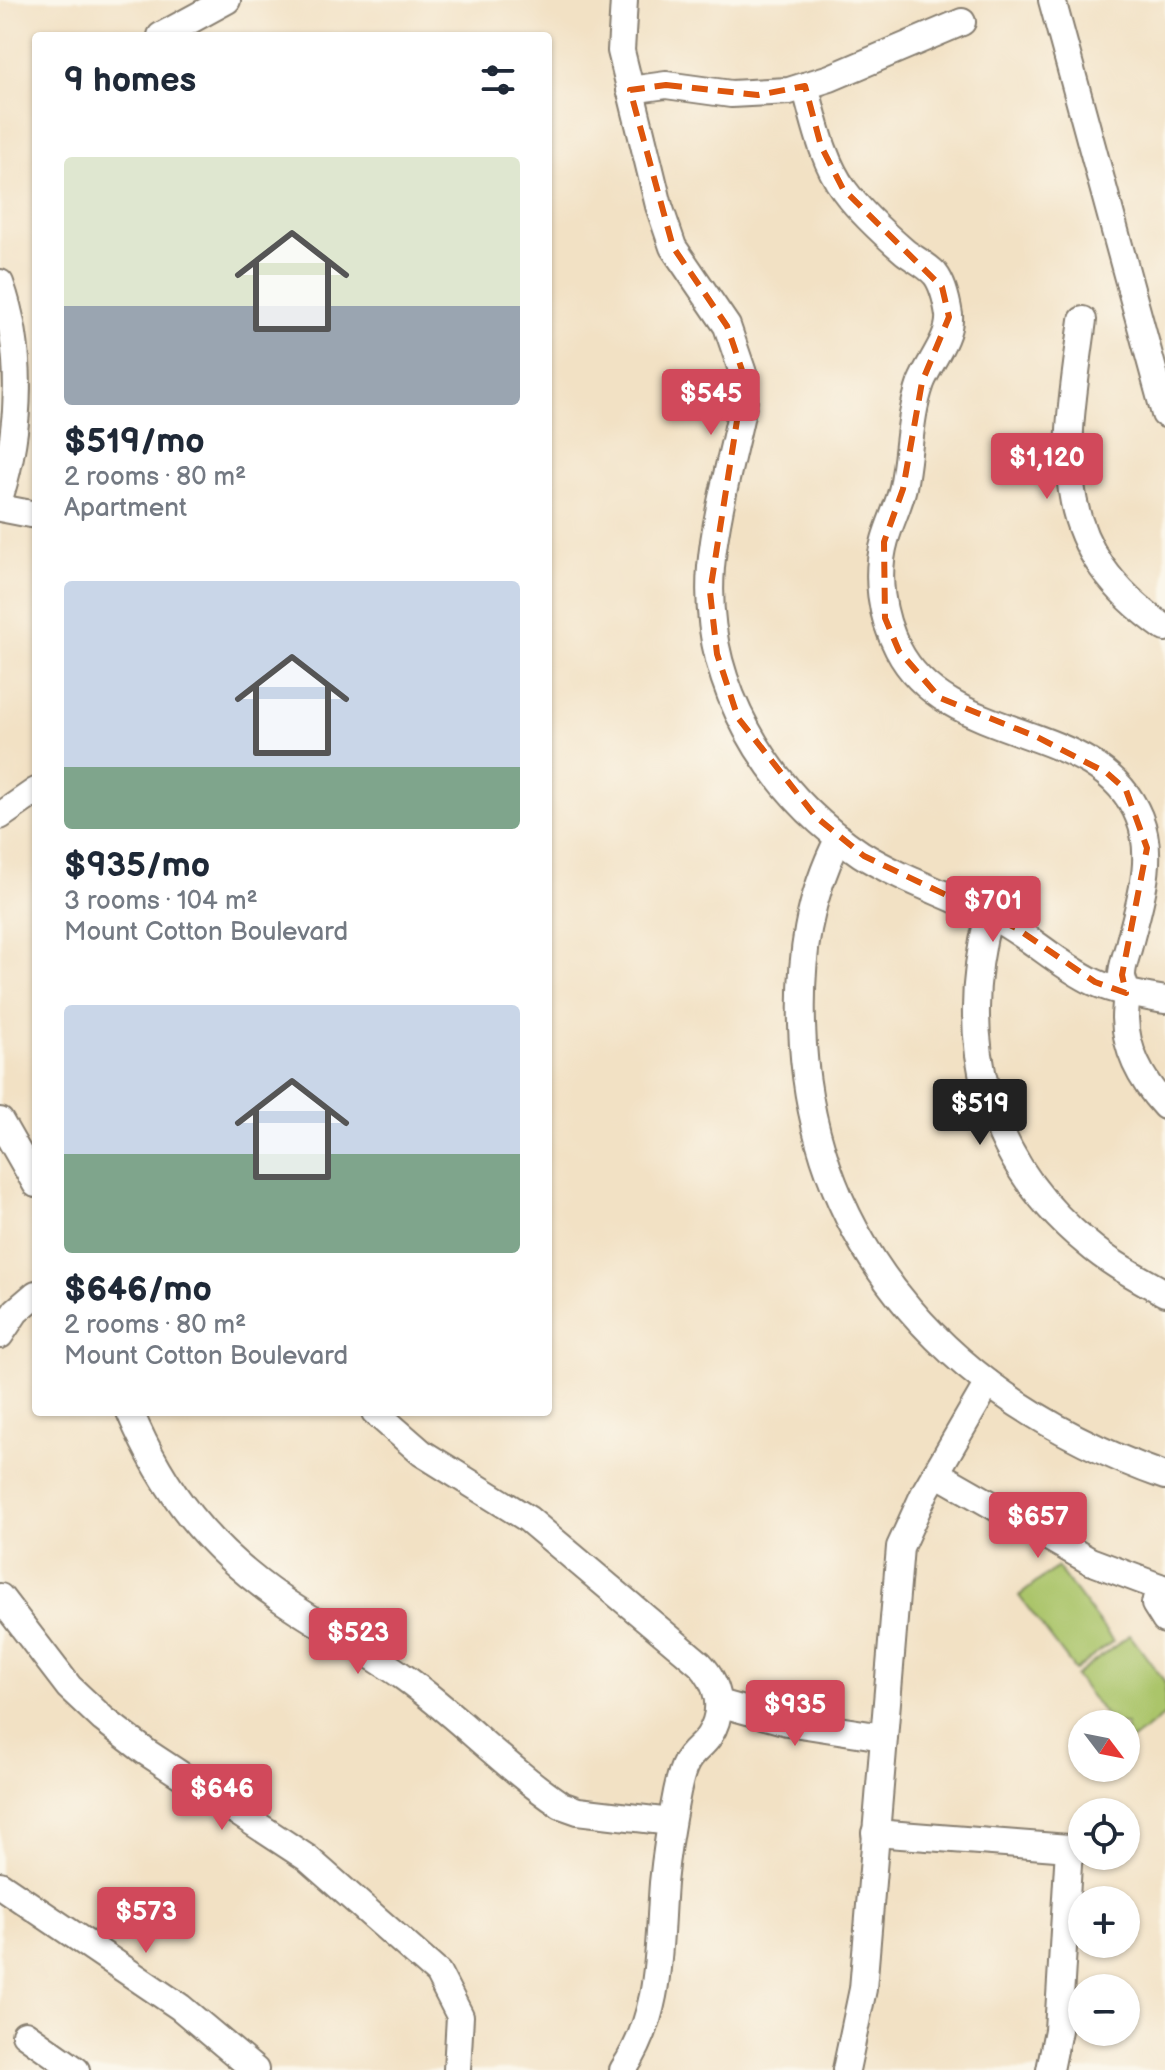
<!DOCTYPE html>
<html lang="en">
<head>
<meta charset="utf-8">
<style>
  :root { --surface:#fff; --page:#f6f6f7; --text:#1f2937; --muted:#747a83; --accent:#d1495b }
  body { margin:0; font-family:"Balsamiq Sans",sans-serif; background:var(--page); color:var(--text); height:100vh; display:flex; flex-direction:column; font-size:30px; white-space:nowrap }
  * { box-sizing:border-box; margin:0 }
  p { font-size:26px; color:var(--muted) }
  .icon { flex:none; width:44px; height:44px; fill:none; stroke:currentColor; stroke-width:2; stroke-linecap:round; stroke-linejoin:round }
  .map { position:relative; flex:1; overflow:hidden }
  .sheet { position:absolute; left:32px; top:32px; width:520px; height:1384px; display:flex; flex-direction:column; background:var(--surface); border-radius:8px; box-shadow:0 2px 6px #0004 }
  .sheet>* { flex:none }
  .needle { width:52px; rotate:122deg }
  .buttons { position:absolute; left:1068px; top:1710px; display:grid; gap:16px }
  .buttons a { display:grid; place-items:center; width:72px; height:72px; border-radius:50%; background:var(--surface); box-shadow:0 2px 6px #0004; font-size:40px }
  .price { position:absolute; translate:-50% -68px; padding:0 18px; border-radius:8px; background:var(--accent); color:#fff; font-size:26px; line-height:52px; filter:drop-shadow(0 2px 4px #0008) }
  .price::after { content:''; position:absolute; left:50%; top:48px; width:24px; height:18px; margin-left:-12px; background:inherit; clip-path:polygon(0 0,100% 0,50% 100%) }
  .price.selected { background:#222; color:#fff }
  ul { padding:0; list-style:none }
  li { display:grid; align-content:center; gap:16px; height:424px; padding:0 32px }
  li span { display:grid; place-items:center; height:248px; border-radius:8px; color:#555 }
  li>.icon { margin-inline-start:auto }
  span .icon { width:144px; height:144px; fill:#fffc; stroke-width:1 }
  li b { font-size:34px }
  h2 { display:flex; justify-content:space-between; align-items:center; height:96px; padding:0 32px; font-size:34px }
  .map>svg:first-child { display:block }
  .green { fill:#abc56b; stroke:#647044; stroke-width:2 }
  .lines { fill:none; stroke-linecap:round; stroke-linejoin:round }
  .minor-casing { stroke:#877e70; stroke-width:30 }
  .minor { stroke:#fff; stroke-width:26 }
  .marked { fill:none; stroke:#de560d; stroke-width:6; stroke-dasharray:16 10; stroke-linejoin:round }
</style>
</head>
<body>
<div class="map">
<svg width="1165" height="2070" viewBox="0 0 1165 2070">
  <rect width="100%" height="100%" fill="#fbf7ec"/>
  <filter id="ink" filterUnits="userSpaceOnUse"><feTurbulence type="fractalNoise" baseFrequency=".0125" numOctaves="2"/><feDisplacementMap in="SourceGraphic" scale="16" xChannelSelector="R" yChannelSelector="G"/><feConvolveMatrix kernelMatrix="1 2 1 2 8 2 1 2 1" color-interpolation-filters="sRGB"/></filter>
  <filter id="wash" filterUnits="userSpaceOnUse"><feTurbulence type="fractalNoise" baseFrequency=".006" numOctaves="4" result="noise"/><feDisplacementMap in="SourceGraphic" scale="32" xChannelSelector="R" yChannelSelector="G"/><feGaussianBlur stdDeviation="1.8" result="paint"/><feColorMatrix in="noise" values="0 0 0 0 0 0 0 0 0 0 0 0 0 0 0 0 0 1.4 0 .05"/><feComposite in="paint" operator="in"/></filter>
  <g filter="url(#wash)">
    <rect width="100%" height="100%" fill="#f2e1c4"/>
    <g class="green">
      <path d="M1057,1567l56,74 -38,29 -56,-74z"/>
      <path d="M1130,1635l35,47v33l-38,29 -1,-20h-14l-37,-48z"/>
    </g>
  </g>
  <g filter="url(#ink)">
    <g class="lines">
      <g class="minor-casing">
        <g id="minor">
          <path d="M624,0l-3,51 38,155 14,41 54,79 17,50v24c-11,54 -28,111 -33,167 -9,116 55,223 150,287 38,24 86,40 126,60 39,18 69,50 107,68 22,10 48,14 71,18"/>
          <path d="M1052,0l113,414"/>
          <path d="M161,36l66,-36"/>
          <path d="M805,86c10,35 17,74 39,104 17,23 39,43 61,62 9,7 22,13 30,22 8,10 12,28 14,41 2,23 -20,47 -28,68 -12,34 -11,69 -18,104 -4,18 -13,35 -18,53 -10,35 -4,76 13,109 50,98 201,70 241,168 17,41 0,87 -10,128 -2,9 -7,20 -7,30 0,6 4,12 4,18 1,8 -1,16 -1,25 1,34 17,63 40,88"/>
          <path d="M630,90l36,-5 65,9 58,-3 41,-13 132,-56"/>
          <path d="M0,283c24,67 21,145 0,213"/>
          <path d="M1083,320c-17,130 -40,222 82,308"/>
          <path d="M0,508l36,7"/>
          <path d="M0,816l36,-25"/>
          <path d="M839,838c-31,60 -39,120 -37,187 7,227 157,378 363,451"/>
          <path d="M989,915c-33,125 -4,245 99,329 23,20 51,34 77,49"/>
          <path d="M0,1121l36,63"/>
          <path d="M0,1335l16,-24 20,-17"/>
          <path d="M130,1412c34,81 79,137 151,187 40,28 84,50 124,79 54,39 100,89 156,127l17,6 93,11"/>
          <path d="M375,1412l47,41 106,66 172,145c19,20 25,47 9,72 -6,10 -18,16 -23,27 -5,9 -7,20 -9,29 -6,30 -11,60 -14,91 -5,65 -1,130 -40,187"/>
          <path d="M936,1473l154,88 75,28"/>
          <path d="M1159,1587l-4,17 10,16"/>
          <path d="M0,1597l69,90 34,32 43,33 161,106 131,115 22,43 -3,54"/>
          <path d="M719,1703l68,19 96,15"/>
          <path d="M875,1833l207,16"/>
          <path d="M0,1885l180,122 75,63"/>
          <path d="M25,2034l51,36"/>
          <path d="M846,2070l17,-81 37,-442 26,-57 62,-107"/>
          <path d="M1050,2070l8,-40 11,-182"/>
        </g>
      </g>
      <use href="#minor" class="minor"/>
    </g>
  </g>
  <path class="marked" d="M666,85l92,10 47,-9 16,60 22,43 99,98 7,30 -27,65 -19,107 -19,53 1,76 14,33 41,47 97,39 70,36 19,17 21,58 -25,127 4,18 -31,-11 -79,-54 -152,-72 -48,-39 -78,-99 -21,-64 -7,-62 34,-216 -17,-50 -54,-79 -43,-157z"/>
</svg>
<div class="buttons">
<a><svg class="needle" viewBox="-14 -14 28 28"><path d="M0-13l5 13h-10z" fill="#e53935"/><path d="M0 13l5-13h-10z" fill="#747a83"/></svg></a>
<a><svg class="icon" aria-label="locate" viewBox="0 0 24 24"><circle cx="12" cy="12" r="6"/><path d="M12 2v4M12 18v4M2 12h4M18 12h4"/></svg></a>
<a>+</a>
<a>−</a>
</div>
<b class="price" style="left:711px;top:437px">$545</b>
<b class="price" style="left:1047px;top:501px">$1,120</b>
<b class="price" style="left:993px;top:944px">$701</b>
<b class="price selected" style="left:980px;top:1147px">$519</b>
<b class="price" style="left:1038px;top:1560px">$657</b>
<b class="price" style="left:358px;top:1676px">$523</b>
<b class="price" style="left:795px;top:1748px">$935</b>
<b class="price" style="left:222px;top:1832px">$646</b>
<b class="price" style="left:146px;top:1955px">$573</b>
<section class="sheet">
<h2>9 homes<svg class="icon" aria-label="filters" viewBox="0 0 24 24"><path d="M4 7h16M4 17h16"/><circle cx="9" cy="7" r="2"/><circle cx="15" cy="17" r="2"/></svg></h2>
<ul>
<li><span style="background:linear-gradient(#dfe7d0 60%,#9aa5b1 0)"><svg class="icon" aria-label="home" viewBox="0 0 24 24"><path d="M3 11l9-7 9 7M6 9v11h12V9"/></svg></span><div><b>$519/mo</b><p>2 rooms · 80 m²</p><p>Apartment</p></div></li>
<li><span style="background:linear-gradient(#c9d6e8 75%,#7fa58c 0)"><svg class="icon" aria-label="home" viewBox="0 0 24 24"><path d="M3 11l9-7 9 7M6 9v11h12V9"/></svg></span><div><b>$935/mo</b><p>3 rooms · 104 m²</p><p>Mount Cotton Boulevard</p></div></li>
<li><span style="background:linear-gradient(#c9d6e8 60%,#7fa58c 0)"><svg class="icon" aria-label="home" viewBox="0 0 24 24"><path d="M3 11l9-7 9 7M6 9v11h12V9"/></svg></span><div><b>$646/mo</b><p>2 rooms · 80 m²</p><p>Mount Cotton Boulevard</p></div></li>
</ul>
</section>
</div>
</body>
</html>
